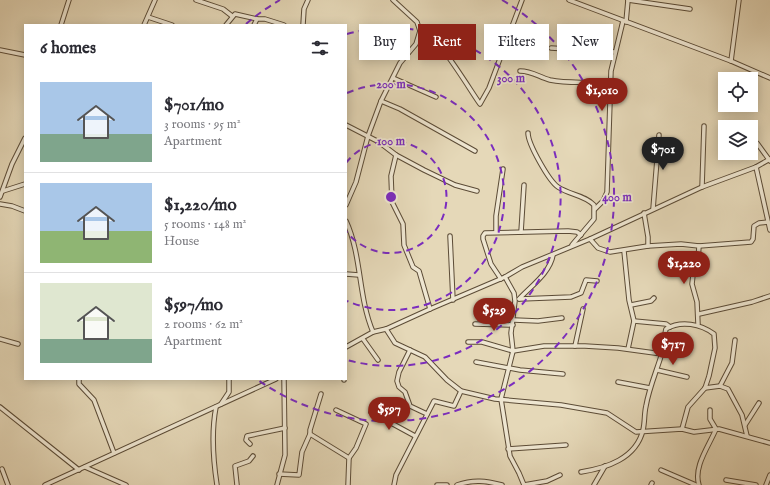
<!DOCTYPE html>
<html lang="en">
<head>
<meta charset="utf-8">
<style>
  :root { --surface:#fff; --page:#f2f2f3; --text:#2b2b33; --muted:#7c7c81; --line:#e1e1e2; --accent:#8f2418 }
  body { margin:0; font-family:"IM FELL English",serif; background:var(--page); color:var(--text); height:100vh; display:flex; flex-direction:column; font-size:15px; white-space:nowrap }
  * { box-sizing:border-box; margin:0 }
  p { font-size:13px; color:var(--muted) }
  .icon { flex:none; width:22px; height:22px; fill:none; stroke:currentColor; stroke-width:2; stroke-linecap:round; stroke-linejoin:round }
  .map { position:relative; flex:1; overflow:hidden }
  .panel { position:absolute; left:24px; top:24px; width:323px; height:356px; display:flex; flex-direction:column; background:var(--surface); border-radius:0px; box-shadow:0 2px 10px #0003 }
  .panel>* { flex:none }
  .guide { position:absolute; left:359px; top:24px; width:351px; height:36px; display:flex; gap:8px }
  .fabs { position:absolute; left:718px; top:72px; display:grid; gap:8px }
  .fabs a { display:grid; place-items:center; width:40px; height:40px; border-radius:0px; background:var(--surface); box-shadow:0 2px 10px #0003; font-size:20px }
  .price { position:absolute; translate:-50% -34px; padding:0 9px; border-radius:14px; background:var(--accent); color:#fff; font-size:13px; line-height:26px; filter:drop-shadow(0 1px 2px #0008) }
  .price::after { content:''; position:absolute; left:50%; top:24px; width:12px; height:9px; margin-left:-6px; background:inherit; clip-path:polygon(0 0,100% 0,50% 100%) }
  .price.current { background:#222; color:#fff }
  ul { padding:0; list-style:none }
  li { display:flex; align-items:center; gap:12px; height:100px; padding:0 16px }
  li+li { border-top:1px solid var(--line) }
  li span { display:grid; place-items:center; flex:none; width:112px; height:80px; border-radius:0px; color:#555 }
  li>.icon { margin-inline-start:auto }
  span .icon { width:48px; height:48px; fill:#fffc; stroke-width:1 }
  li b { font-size:17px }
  h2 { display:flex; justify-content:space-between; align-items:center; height:48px; padding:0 16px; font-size:17px }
  .pill { padding:0 14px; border-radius:0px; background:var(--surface); box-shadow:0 2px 10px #0003; font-size:14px; line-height:36px }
  .pill.current { background:var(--accent); color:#fff }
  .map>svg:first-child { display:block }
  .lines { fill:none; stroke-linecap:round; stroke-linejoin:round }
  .street-casing { stroke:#5c4c37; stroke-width:5.5 }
  .street { stroke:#eee6d1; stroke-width:3.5 }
  .ring { fill:none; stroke:#7b2cbf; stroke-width:2; stroke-dasharray:7 5 }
  .centre { fill:#7b2cbf; stroke:#eee6d1; stroke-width:2 }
  .ring-label { font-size:12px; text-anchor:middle; font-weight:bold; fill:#7b2cbf; stroke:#eee6d1; stroke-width:3.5; stroke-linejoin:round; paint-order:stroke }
</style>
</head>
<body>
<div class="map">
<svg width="770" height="485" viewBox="0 0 770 485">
  <rect width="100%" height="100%" fill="#e5d8b8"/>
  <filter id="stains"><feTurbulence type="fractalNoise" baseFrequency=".005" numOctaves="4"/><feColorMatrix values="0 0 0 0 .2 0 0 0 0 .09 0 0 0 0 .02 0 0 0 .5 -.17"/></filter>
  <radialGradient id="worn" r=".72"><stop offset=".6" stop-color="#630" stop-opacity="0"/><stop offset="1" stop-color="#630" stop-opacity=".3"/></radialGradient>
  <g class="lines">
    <g class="street-casing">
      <g id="street">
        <path d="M196,0l27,9 9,7"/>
        <path d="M569,0l162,61 39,17"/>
        <path d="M628,0l62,9"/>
        <path d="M148,17l24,8"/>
        <path d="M626,22l2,-22"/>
        <path d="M61,25l8,-25"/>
        <path d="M144,25l11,-25"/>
        <path d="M226,25l9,-11 22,5"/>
        <path d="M254,25l3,-6h8l19,6"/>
        <path d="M303,25l1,-16 4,-9"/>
        <path d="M420,28c17,6 48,59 60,76l9,-16 33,-88"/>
        <path d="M551,48l64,4"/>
        <path d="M0,50l25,5"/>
        <path d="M731,61l8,-61"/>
        <path d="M520,71c12,0 19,6 30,9 15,3 46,3 61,1"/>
        <path d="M393,78l43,19"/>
        <path d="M381,101l19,8 75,42"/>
        <path d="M346,125l33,17 17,13 28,15 31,15 22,6"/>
        <path d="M528,133c0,11 21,48 30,54 12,8 27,8 36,18v14l-22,26"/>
        <path d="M751,141l6,2 13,18"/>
        <path d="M396,155l-5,21 1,26 11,22 1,21 9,22 6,4 11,38"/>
        <path d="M756,167l14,63"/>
        <path d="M702,187l2,-61"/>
        <path d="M3,191l22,-7"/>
        <path d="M0,197l12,-33 13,-26"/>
        <path d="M0,204l12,2 13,5"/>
        <path d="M346,205l10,-23 12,-46 13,-35 19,-38 16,-19 4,-13 -3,-9 -24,-22"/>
        <path d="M595,209l8,-8 4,-9 4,-121 12,-50"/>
        <path d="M653,209l6,-74"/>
        <path d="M644,213l4,24v9"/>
        <path d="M346,221c16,35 12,76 27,111"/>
        <path d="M496,232v-16l7,-47"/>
        <path d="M521,232l3,-47"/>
        <path d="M450,236l3,64"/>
        <path d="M590,239l8,9 12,4 38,-6 33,-2 18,2 52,-4 2,-3 1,-13 5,-3 9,-1"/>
        <path d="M624,251l5,49 5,21 -6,28"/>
        <path d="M346,274l13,1"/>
        <path d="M505,277l9,16 1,8 -4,32 2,18 -12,48 9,57 9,17 5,12"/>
        <path d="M501,279l-10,-15 -8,-25v-3l2,-3 83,-2 9,1 4,3"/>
        <path d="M519,299c12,-13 31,-26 34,-44"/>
        <path d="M520,299l51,-2 10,-4 5,-13 11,1"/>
        <path d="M631,305l20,-4 3,-3"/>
        <path d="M699,314l53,-12 18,-6"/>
        <path d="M514,320l24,1 24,-3"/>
        <path d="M634,321l32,3 4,3"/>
        <path d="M475,324l38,1"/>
        <path d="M698,324l-1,-22 -5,-18 1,-9 5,-15 1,-14"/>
        <path d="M386,329l9,14 30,14 22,23 14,11 34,8 66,6 46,8 29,19 46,-3 12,3 25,-3 51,14"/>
        <path d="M0,339l18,5"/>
        <path d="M363,339l15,21"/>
        <path d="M468,342h14l31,9 31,-5h41l33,2 44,6"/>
        <path d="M575,346l8,-37"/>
        <path d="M346,347l27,-15 13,-3 44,-20 75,-32 17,-10 68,-28 112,-52 54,-20 14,-8"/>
        <path d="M410,350l-11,22 -2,9 2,6 6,5 5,14 17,8"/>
        <path d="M476,362l44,8 43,4"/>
        <path d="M657,370l30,7"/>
        <path d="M79,379v5l15,16 20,53"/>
        <path d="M344,380v-1"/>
        <path d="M618,382l32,6"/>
        <path d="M720,386l12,-23 3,-23"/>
        <path d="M705,388l15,-2 8,3 14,26 5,21"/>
        <path d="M321,394l-11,36v4l39,24"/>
        <path d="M221,404l8,-12v-13"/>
        <path d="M0,407l79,63"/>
        <path d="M216,407c-5,26 -3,52 1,78"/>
        <path d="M336,410l30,14 -10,24 -7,10 -1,27"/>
        <path d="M371,412l44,24"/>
        <path d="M745,425l14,-22"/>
        <path d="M250,444l-4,-4 1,-4 38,-8"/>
        <path d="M508,449l58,-4"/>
        <path d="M85,467l41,18"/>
        <path d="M2,469l6,16"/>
        <path d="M661,470l35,15"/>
        <path d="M581,472c25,-4 55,-13 62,-42 2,-8 1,-16 3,-24 3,-18 11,-36 16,-53 3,-8 2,-17 4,-24 15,-9 35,-5 48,5l1,14 -6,28 -4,12 -17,19 -6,22"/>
        <path d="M279,474l20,1 3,-23 8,-18"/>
        <path d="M726,480l30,5"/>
        <path d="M45,485l231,-106"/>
        <path d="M237,485l-2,-19 14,-5 4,-5"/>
        <path d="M277,485l8,-30 -1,-76"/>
        <path d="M394,485l2,-10 38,-74 20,5 7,-15"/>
        <path d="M437,485h10"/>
        <path d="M457,485c17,-6 29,-4 45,0"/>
        <path d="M524,485l23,-4 13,-6"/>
        <path d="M594,485l11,-19"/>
        <path d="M651,485l1,-2"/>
        <path d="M699,485c-6,-18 10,-39 17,-56l-6,-10v-9"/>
        <path d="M766,485l4,-10"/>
      </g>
    </g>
    <use href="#street" class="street"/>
  </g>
  <g class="ring">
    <path d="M346 163A56 56 0 1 1 346 231"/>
    <path d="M347 93A113 113 0 1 1 347 301"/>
    <path d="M347 34A169 169 0 1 1 347 360"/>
    <path d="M246 24A226 226 0 0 1 280 0M502 0A226 226 0 1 1 258 380"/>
  </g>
  <circle cx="391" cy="197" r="6" class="centre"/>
  <g class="ring-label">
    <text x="511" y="82">300 m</text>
    <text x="391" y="88">200 m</text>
    <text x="391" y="145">100 m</text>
    <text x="617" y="201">400 m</text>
  </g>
  <rect width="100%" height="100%" filter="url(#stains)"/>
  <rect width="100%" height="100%" fill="url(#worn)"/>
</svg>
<div class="fabs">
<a><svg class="icon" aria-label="locate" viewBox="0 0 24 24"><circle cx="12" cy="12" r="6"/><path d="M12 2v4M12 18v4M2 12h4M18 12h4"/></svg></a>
<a><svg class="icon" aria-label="layers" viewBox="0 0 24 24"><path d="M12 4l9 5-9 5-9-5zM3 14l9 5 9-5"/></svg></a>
</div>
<b class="price" style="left:602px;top:112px">$1,010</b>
<b class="price current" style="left:663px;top:171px">$701</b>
<b class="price" style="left:684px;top:285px">$1,220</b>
<b class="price" style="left:494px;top:332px">$529</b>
<b class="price" style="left:673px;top:366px">$717</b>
<b class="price" style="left:389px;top:431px">$597</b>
<div class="guide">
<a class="pill">Buy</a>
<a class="pill current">Rent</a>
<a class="pill">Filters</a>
<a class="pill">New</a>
</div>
<section class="panel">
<h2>6 homes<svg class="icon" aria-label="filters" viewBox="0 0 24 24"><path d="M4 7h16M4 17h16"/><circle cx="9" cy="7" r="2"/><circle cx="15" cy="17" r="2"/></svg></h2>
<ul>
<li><span style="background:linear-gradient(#a9c7e8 65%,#7fa58c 0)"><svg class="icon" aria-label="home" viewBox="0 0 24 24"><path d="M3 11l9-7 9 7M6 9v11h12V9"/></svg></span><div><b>$701/mo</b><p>3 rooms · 95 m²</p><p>Apartment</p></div></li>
<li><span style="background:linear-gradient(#a9c7e8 60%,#8fb573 0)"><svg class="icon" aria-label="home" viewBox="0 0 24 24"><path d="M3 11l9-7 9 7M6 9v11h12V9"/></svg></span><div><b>$1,220/mo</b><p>5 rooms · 148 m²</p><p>House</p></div></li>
<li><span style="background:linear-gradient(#dfe7d0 70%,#7fa58c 0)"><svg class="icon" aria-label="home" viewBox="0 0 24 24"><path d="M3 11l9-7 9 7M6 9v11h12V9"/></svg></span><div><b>$597/mo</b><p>2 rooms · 62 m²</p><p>Apartment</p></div></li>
</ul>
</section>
</div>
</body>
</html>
